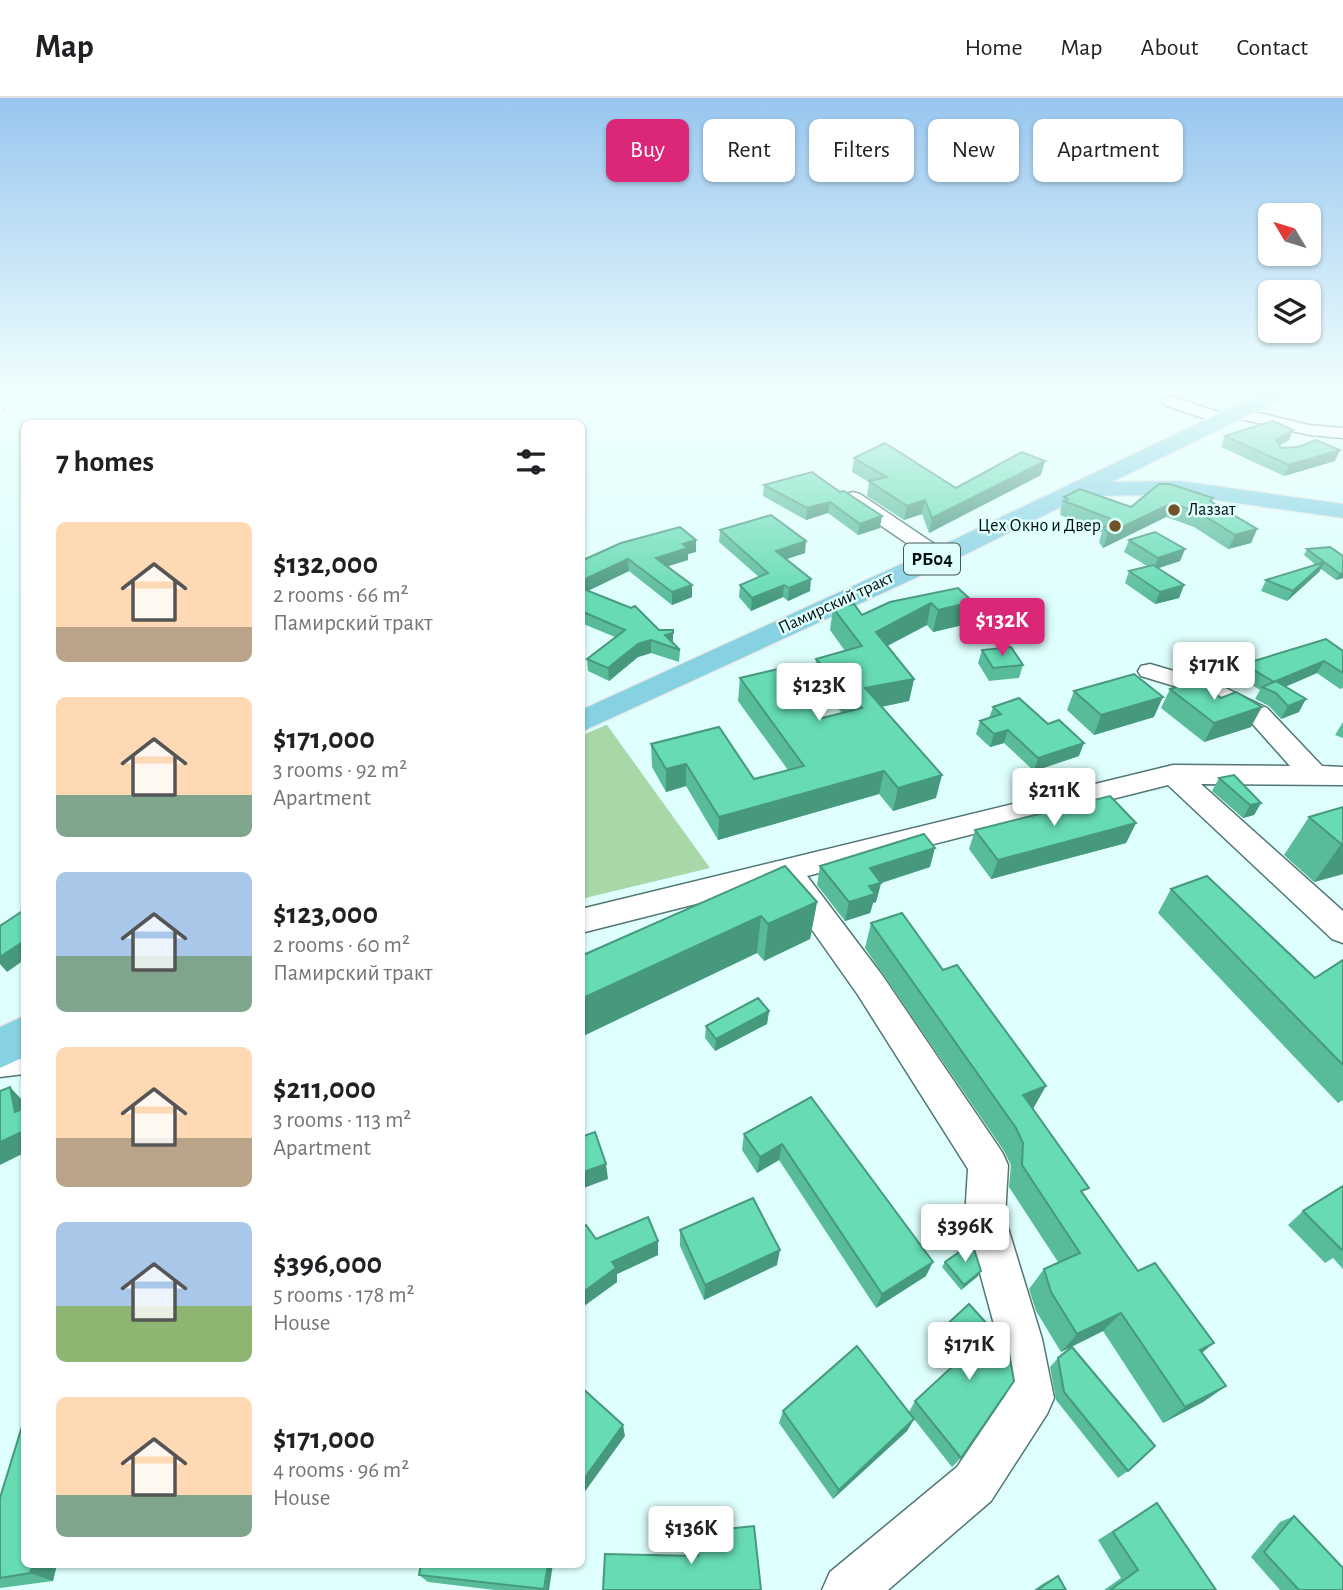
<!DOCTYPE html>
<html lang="en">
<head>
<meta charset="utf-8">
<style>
  :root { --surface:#fff; --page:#f2f2f2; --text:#202124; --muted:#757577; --line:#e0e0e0; --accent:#db2777 }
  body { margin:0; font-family:"Alegreya Sans",sans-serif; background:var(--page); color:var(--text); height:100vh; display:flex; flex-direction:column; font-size:26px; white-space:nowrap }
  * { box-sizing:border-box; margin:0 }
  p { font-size:23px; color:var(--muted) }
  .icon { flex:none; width:38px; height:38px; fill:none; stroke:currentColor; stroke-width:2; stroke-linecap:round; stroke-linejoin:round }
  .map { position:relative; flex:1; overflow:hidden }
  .sheet { position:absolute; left:21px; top:322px; width:564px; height:1148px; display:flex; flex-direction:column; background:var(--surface); border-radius:10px; box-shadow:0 2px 5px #0004 }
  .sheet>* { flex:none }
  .guide { position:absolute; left:606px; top:21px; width:632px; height:63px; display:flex; gap:14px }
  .needle { width:46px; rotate:308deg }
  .buttons { position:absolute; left:1258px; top:105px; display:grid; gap:14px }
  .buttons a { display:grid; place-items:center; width:63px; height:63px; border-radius:10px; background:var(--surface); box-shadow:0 2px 5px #0004; font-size:35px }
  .price { position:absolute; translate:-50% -60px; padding:0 16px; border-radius:7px; background:#fff; color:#222; font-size:23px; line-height:46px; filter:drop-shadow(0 2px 4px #0008) }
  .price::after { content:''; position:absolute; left:50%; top:42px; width:21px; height:16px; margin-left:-10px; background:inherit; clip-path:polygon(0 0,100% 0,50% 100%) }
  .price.current { background:var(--accent); color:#fff }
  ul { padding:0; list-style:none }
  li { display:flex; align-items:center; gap:21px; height:175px; padding:0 35px }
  li span { display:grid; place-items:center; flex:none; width:196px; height:140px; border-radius:10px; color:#555 }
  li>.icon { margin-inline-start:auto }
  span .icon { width:84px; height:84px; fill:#fffc; stroke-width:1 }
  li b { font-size:30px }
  h2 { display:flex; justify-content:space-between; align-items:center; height:84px; padding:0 35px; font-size:30px }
  .tag { padding:0 24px; border-radius:10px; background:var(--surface); box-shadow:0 2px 5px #0004; font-size:24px; line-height:63px }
  .tag.current { background:var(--accent); color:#fff }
  header { display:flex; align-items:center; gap:42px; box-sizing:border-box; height:98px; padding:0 35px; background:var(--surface); border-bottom:2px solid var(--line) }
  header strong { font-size:33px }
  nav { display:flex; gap:38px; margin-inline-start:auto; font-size:24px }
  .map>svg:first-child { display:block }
  .green { fill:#a8d7a8 }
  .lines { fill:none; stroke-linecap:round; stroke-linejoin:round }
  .minor-casing { stroke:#517675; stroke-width:3 }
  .major-casing { stroke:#e6e7e7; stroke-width:3 }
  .path { stroke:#7a9291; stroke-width:2; stroke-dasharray:2 3.5; stroke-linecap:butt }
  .minor { fill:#fff; fill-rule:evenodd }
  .major { fill:#86d1e2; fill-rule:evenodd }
  .wall { fill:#58bc9b }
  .shaded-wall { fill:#47997e }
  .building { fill:#66dbb4; stroke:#47997e; stroke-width:2 }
  .poi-dot { fill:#715227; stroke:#defffd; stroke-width:2.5 }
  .labels { text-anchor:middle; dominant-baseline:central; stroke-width:5; stroke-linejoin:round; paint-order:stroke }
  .far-poi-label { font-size:18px; fill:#031010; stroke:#defffd; text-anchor:start }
  .far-street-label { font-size:18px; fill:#031010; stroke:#defffd }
  .shield { fill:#defffd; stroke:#455857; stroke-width:2 }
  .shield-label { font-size:19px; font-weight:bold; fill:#031010 }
</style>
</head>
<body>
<header>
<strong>Map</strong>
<nav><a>Home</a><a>Map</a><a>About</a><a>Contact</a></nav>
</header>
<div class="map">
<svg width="1343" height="1492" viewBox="0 0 1343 1492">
  <rect width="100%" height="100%" fill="#defffd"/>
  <path class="green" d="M606,627h1l103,143 -129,31v-163z"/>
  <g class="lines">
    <g class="minor-casing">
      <g id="minor">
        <path d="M1170,298l60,20 3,4 -9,5 -60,-20 -2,-4z"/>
        <path d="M1238,310l71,17 34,3v10l-34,-3 -77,-18 -2,-4z"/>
        <path d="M853,394l7,2 92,62 -3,5h-16l-87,-59 -3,-4 3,-4z"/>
        <path d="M1150,566l65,19 52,25 55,58 21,1v18l-142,-1 142,127v32l-11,-4 -164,-154 -361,91 75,99 120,177 6,13 -3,53 37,121 12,59 -7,16 -56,87 -103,89h-66l8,-18 127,-105 50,-74 -9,-54 -33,-121 3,-49 -110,-174 -79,-112 -198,50v-24l592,-144 117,1 -41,-46 -52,-27 -56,-17 -3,-5 3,-5z"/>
        <path d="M24,944v32l-24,3v-32z"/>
      </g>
    </g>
    <g class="major-casing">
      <g id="major">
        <path d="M1264,294h26l-3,4 -175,86 68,-1 163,23v14l-163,-23 -97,1 -133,66 -369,170v-22l351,-160z"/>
        <path d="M24,918v41l-24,11v-41z"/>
      </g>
    </g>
    <g class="path">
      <path d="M54,305l15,-11"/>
      <path d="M3,312l28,-18"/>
    </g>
    <use href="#minor" class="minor"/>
    <use href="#major" class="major"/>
  </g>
  <g class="wall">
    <path d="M1225,338l64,4 -10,6 2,2 17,-1 37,14 -51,15 -63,-29z"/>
    <path d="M854,360l102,30 85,-13 -112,58 -7,-19 -18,6 -37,-24 2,-14 -17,-10z"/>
    <path d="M812,374l68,56 -22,7 -30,-22 -22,7 -43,-24 1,-11z"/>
    <path d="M1159,386l53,18 45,27 -6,14 -23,6 -34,-22 -28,-10 -63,31 -4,-6 3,-10 -42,-17 1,-4h-1l4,-14 67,10z"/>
    <path d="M720,432l85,23 -19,6 24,32 -22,10 -5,-4 -32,14 -12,-14 1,-12 19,-8 -40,-35z"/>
    <path d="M1129,442l56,9 -5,12 -22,7 26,17 -5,13 -24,6 -30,-21 4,-12 18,-5 -23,-14z"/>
    <path d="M1307,451l36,7v22l-7,2 -15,-11 -2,3 -32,29 -26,-10 5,-11 50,-15 -12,-10z"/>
    <path d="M696,454l-8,2v6l-21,6 25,31 -20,8 -43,-34 -41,20 85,53 7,6 -1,12 -28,-9 -13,4 -29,24 -21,-10 -1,-12 28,-22 -34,-14v-62z"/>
    <path d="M958,490l9,36 -34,8 -6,-7 -40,21 27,33 -5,22 -28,6 55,91 -43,13 -14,-17 -161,46 -32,-54 -20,6 -14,-25 -1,-23 103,35 34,-9 -50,-69 2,-23 82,40 20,-5 -28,-32 2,-22 29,-8 -15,-21 3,-22 29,7z"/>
    <path d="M982,552l41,15 -4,13 -30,3 -11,-18z"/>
    <path d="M1343,553v37l-3,1 -23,-16 -32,14 14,25 -18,7 -12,-13 -14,-7 5,-9 -22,-14 6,-12z"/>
    <path d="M1170,591l81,38 -47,15 -43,-34z"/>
    <path d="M1074,593l80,26 -60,18 -27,-25z"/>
    <path d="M993,609l86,49 -45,15 -30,-28 -14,4 -14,-13 4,-13 9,-3z"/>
    <path d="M1343,624v16l-8,-3z"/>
    <path d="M1219,680l42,25 -7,12 -11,3 -31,-27z"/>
    <path d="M1343,709v67l-29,8 -30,-27 25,-38z"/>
    <path d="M1136,725l-10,20 -135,36 -22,-30 6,-19z"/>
    <path d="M820,768l110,1 -49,16 -5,19 -3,1 -3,10 -25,8 -28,-36z"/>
    <path d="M1171,791l144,89 28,-18v140l-5,3 -180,-190z"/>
    <path d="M817,804l-7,37 -46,22 -7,-8 -176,84v-81z"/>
    <path d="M871,825l162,186 51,86 54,76 64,82 24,33 -23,16 -40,21 -60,-92 -42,21 -25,-41 -7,-22 15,-20 14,-7 -49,-75 2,-22 -7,-14 -139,-203z"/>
    <path d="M769,913l-2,13 -52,27 -10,-13 1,-12z"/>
    <path d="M811,999l115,179 -50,32 -97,-148 -22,13 -15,-23 2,-16z"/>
    <path d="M1343,1088v83l-10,-11 -8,5 -37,-38 15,-14z"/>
    <path d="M581,1130l15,11 62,16 -41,19v8l-33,24 -3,-5z"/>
    <path d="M680,1132l97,35 -73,35 -24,-54z"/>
    <path d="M945,1164l33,14 -17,14 -19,-23z"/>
    <path d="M944,1229l64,20 -47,111 -9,9 -38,-48 -7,12 -74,68 -54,-76 4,-12 126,1 6,-11 42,-38 -20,-24z"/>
    <path d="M1058,1260l70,113 -10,7 -62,-78 -6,-33z"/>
    <path d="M0,1400l24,66h33l-4,17 -53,7z"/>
    <path d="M1157,1405l59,87h-112l17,-12 -23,-38z"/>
    <path d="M1294,1418l49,74h-63l-29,-33 29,-35z"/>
    <path d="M696,1434l65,58 -64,-34 -1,-16z"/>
    <path d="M419,1477l130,15h-54l-67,-8z"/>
    <path d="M1058,1478l8,14h-32l10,-7z"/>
  </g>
  <g class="shaded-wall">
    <path d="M1293,332l-4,10 -18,10 5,-10z"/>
    <path d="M1340,352l-5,11 -51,15 5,-11z"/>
    <path d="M1045,363l-4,14 -112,58 3,-15z"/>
    <path d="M925,402l-3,14 -18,6 3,-14z"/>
    <path d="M830,404l-2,11 -22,7 1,-12z"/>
    <path d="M1172,405l-6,14 -63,31 5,-14z"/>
    <path d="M882,418l-2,12 -22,7 2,-11z"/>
    <path d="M1257,431l-6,14 -23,6 7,-14z"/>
    <path d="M696,442v12l-8,2v6l-32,10v-12l27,-14z"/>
    <path d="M806,443l-1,12 -30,10 1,-12z"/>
    <path d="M1185,451l-5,12 -27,9 5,-12z"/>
    <path d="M628,461l1,12 -48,23v-13z"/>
    <path d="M1325,464l-6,10 -32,29 6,-10z"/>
    <path d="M1343,475v5l-7,2 4,-6z"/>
    <path d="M811,481l-1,12 -22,10 1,-13z"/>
    <path d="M692,487v12l-20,8v-13z"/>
    <path d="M784,487l-1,12 -32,14 1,-13z"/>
    <path d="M1184,487l-5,13 -24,6 5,-12z"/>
    <path d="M973,504l-6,22 -34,8 5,-22z"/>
    <path d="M931,505l-4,22 -55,29 4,-22z"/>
    <path d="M673,535v12l-8,-10z"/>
    <path d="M651,542v13l-13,4 -29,24 -1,-13 30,-24z"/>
    <path d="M1324,563l-7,12 -44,19 3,-11z"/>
    <path d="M914,581l-5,22 -48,10 4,-23z"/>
    <path d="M1163,599l-9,20 -60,18 7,-20z"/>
    <path d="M1306,601l-7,13 -18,7 7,-13z"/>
    <path d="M1262,609l-11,20 -47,15 10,-19z"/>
    <path d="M1008,632l-4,13 -14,4 4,-13z"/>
    <path d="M1084,645l-5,13 -45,15 4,-13z"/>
    <path d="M686,666v22l-20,6v-23z"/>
    <path d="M884,673l-5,23 -161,46 1,-23z"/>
    <path d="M942,677l-6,23 -43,13 5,-23z"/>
    <path d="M1261,705l-7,12 -11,3 7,-13z"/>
    <path d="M1136,725l-10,20 -135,36 7,-19z"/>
    <path d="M1341,746h2v30l-29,8z"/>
    <path d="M935,750l-5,19 -49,16 -5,19 -3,1 -3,10 -25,8 4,-19 21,-34z"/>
    <path d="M817,804l-7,37 -46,22 4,-37z"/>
    <path d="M761,818l-4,37 -176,84v-38z"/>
    <path d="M24,843v19l-17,12 -7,-8v-7z"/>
    <path d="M769,913l-2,13 -52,27 1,-12z"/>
    <path d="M1046,988l-13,23 -10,-14z"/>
    <path d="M10,989l14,15v21l-9,-11z"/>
    <path d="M24,1033v22l-24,12v-23z"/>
    <path d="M782,1046l-3,16 -22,13 3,-16z"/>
    <path d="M606,1066l2,15 -27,10v-16z"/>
    <path d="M658,1143v14l-41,19v8l-33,24 -2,-13 30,-31z"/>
    <path d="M780,1152l-3,15 -73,35 1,-15z"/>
    <path d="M933,1164l-7,14 -50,32 6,-14z"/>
    <path d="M981,1173l-3,5 -17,14 3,-5z"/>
    <path d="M1121,1215l-18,18 -42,21 16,-18z"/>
    <path d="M1214,1245l-22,18 8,-11z"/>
    <path d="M1226,1288l-23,16 -40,21 22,-16z"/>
    <path d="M914,1321l-7,12 -74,68 6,-9z"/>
    <path d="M623,1327l2,11 -44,61v-14z"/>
    <path d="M33,1466h24l-4,17 -23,-8z"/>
    <path d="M548,1466h5l-4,26h-4z"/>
  </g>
  <g class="building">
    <path d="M1273,323l20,9 -17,10 5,8 17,-1 18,-7 24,10 -51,15 -64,-29z"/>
    <path d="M885,345l71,45 66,-36 23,9 -113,57 -7,-18 -18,6 -38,-25 18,-4 -33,-19z"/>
    <path d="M812,374l28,20 4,-1 38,25 -22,8 -30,-22 -23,6 -43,-23z"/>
    <path d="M1159,386h11l43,14 -3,3 47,28 -22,6 -35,-22 -28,-10 -64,31 -4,-6 10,-8 -50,-19 4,-2 -4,-2 16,-8 51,18z"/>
    <path d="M771,417l35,26 -30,10 35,28 -22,9 -5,-3 -32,13 -12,-13 28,-12 -48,-43z"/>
    <path d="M680,429l16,13 -13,4 5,4 -32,10 36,27 -20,7 -44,-33 -47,22v-20l40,-18z"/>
    <path d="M1155,434l30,17 -27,9 -29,-18z"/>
    <path d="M1330,449l13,9v17l-3,1 -33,-25z"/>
    <path d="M1325,464l-32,29 -27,-11z"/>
    <path d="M1153,467l31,20 -24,7 -31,-21z"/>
    <path d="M581,490l50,20 4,-2 24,24h14v3l-8,2 15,15 -29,-10 -13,4 -30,24 -21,-9 38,-29 -44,-19z"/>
    <path d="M958,490l15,14 -35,8 -7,-7 -55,29 38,47 -49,9 77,87 -44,13 -14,-17 -165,46 -33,-53 -20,5 -15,-25 68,-17 35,52 50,-13 -64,-88 42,-10 40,50 40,-10 -46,-49 46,-13 -29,-38 21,-4 8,11 28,-13z"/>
    <path d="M1326,541l17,12v22l-19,-12 -48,20 30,18 -18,7 -12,-13 -14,-6 12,-5 -30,-18z"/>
    <path d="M1011,549l12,18 -30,3 -11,-18z"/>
    <path d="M1134,576l29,23 -62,18 -27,-24z"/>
    <path d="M1198,582l23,18 15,-6 26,15 -48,16 -44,-34z"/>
    <path d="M1019,600l29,26 11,-4 25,23 -46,15 -30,-28 -14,4 -14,-13 21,-7 -8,-7z"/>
    <path d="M1234,677l27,28 -11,2 -31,-27z"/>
    <path d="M1110,698l26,27 -138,37 -23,-30z"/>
    <path d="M1343,709v37h-2l-32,-27z"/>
    <path d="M924,736l11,14 -65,20 11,15 -12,3 6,8 -26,8 -29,-36z"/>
    <path d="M785,768l32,36 -49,22 -7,-8 -180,83v-43z"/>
    <path d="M1207,778l108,102 28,-18v105l-172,-176z"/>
    <path d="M24,812v31l-24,16v-31z"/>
    <path d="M902,815l41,57 14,-5 89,121 -23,9 66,93 -8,3 57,80 17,-8 59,80 -14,7 26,36 -41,21 -64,-94 -44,21 -26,-42 -7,-23 36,-16 -58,-88 1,-22 -7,-15 -145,-205z"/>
    <path d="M758,900l11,13 -53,28 -10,-13z"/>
    <path d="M10,989l5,25 9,-4v23l-24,11v-51z"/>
    <path d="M811,999l122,165 -51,32 -100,-150 -22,13 -16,-23z"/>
    <path d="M595,1034l11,32 -25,9v-36z"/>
    <path d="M1343,1088v63l-1,1 -39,-39z"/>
    <path d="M753,1100l27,52 -75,35 -25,-55z"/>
    <path d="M648,1119l10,24 -46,21 4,6 -34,25 -1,-65 5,-3 10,14z"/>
    <path d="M972,1145l9,28 -17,14 -19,-23z"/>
    <path d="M969,1206l39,43 6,34 -53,77 -46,-57 52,-48 -23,-26z"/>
    <path d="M857,1248l57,73 -75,71 -56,-79z"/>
    <path d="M1072,1249l83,99 -27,25 -64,-79 -6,-34z"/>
    <path d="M581,1289l42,38 -42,58z"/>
    <path d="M24,1324v142h9l-3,9 -30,5v-80l23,-75z"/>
    <path d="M1157,1405l59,87h-106l28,-20 -25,-38z"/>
    <path d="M1294,1418l49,52v22h-44l-35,-38z"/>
    <path d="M754,1428l7,64h-158l2,-36 93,2 -2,-24z"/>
    <path d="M421,1466h127l-4,25 -125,-14z"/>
    <path d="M1058,1478l8,14h-29z"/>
  </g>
  <linearGradient id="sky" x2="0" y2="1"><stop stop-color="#98c6ef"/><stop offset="0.58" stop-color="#f0fffe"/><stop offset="1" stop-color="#f0fffe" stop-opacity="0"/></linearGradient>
  <rect width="1343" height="503" fill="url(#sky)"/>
  <g class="poi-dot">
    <circle cx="1174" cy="412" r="7"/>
    <circle cx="1115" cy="428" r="7"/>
  </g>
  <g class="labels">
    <g class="far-poi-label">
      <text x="1188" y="412">Лаззат</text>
      <text x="1101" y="428" text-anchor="end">Цех Окно и Двер</text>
    </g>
    <g class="far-street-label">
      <text transform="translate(836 505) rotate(-25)">Памирский тракт</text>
    </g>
    <rect class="shield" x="904" y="445.5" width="56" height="31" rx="5"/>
    <g class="shield-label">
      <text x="932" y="461">РБ04</text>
    </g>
  </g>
</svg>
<div class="buttons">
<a><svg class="needle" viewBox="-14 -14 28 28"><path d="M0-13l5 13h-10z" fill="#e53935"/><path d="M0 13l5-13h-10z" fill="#757577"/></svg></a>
<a><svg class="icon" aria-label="layers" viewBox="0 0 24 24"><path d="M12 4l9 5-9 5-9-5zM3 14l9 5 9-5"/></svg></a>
</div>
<b class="price current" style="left:1002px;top:560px">$132K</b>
<b class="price" style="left:1214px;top:604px">$171K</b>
<b class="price" style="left:819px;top:625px">$123K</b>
<b class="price" style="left:1054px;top:730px">$211K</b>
<b class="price" style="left:965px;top:1166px">$396K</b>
<b class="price" style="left:969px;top:1284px">$171K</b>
<b class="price" style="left:691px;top:1468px">$136K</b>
<div class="guide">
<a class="tag current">Buy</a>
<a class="tag">Rent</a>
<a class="tag">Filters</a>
<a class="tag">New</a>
<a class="tag">Apartment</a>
</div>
<section class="sheet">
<h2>7 homes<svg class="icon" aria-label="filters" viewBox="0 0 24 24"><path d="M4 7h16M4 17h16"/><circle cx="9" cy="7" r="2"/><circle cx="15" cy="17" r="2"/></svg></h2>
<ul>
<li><span style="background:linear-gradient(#ffd9b3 75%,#b9a48a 0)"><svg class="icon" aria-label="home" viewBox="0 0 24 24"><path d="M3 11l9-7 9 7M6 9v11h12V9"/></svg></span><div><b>$132,000</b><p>2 rooms · 66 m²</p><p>Памирский тракт</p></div></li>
<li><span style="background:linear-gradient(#ffd9b3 70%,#7fa58c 0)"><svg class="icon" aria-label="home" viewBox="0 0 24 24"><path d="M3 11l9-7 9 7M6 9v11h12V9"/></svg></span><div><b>$171,000</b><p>3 rooms · 92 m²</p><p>Apartment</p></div></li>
<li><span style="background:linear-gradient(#a9c7e8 60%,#7fa58c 0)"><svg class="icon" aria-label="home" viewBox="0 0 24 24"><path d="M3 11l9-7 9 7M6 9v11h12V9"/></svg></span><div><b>$123,000</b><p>2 rooms · 60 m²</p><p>Памирский тракт</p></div></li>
<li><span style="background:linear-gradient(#ffd9b3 65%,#b9a48a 0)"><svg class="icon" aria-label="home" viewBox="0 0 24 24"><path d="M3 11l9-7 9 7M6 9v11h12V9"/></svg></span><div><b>$211,000</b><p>3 rooms · 113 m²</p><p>Apartment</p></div></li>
<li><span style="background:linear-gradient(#a9c7e8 60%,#8fb573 0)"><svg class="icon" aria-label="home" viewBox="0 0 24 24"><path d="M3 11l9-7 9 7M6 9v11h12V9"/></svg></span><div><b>$396,000</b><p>5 rooms · 178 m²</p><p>House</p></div></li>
<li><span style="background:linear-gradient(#ffd9b3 70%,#7fa58c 0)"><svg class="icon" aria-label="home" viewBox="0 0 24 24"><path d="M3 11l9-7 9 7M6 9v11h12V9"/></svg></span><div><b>$171,000</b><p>4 rooms · 96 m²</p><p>House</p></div></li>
</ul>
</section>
</div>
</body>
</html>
